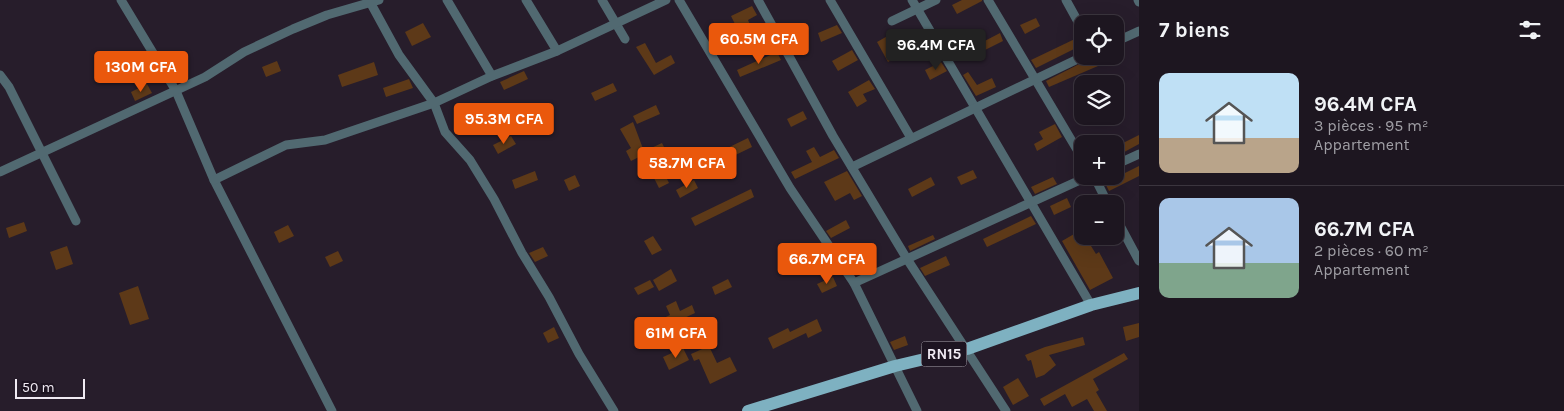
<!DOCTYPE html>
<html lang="fr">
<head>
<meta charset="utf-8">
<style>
  :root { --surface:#1d1620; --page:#2a232d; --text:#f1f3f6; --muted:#a09fa5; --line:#3b353e; --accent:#ea580c }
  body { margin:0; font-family:Karla,sans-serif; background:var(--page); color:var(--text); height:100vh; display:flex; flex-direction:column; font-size:19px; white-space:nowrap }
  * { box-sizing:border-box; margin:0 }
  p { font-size:16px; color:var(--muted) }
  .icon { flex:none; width:28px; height:28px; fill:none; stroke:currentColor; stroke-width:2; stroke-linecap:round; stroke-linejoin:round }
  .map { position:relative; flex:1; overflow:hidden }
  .side { display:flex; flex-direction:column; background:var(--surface); width:425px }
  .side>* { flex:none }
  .buttons { position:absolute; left:1074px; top:15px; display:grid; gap:10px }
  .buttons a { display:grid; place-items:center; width:50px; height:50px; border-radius:10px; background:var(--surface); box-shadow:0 5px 20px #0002,0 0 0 1px var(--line); font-size:25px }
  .scale { position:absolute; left:15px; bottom:12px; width:70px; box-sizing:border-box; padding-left:5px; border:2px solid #f0eaf3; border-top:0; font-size:14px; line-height:18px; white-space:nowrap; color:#f0eaf3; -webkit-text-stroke:4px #1d1421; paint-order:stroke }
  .price { position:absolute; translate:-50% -42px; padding:0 11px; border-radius:5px; background:var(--accent); color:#fff; font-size:16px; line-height:32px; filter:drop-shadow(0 1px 2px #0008) }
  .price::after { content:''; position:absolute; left:50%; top:30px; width:15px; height:11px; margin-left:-8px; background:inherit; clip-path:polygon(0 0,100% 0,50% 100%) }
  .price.current { background:#222; color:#fff }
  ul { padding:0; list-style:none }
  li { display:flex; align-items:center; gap:15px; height:125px; padding:0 20px }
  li+li { border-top:1px solid var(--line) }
  li span { display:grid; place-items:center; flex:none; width:140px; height:100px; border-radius:10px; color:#555 }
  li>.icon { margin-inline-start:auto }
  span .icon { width:60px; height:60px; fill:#fffc; stroke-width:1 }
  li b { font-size:21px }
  h2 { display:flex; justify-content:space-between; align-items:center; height:60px; padding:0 20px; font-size:21px }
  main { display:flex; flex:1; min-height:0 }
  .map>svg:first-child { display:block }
  .building { fill:#5d3918 }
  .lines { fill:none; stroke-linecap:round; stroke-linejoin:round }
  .street { stroke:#516971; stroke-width:9 }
  .primary { stroke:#7eb1c1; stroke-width:12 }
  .labels { text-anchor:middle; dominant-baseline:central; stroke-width:4.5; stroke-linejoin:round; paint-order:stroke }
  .shield { fill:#1d1421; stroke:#b1aab4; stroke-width:1 }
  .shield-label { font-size:15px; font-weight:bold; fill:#f0eaf3 }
</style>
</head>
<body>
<main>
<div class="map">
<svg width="1139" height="411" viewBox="0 0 1139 411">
  <rect width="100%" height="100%" fill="#271d2b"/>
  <g class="building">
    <path d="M962,0h20v1l-25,13 -5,-9z"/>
    <path d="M752,6l5,9 -9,5 6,14 -15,7 -5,-11 3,-2 -6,-12z"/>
    <path d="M1036,18l4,8 -15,8 -5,-9z"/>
    <path d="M423,23l8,14 -19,9 -7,-14z"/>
    <path d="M837,25l5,8 -21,9 -3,-9z"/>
    <path d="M1000,33l3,8 -22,11 -4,-7z"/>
    <path d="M891,34l11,20 -14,8 -11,-20z"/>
    <path d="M1079,37l3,8 -46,23 -5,-8z"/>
    <path d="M645,43l11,20 15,-8 4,8 -21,12 -18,-28z"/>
    <path d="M852,50l6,10 -20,11 -6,-10z"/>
    <path d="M777,52l4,8 -41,17 -3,-7z"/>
    <path d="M1093,57l5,9 -49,21 -3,-6z"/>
    <path d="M277,61l4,10 -15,6 -4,-10z"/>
    <path d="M374,62l4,13 -36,12 -4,-12z"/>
    <path d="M941,62l6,9 -17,9 -5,-10z"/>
    <path d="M524,71l4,8 -24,11 -4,-8z"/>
    <path d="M968,72l9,13 15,-7 4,9 -20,9 -13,-21z"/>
    <path d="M409,79l4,9 -27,9 -3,-9z"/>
    <path d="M869,80l6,9 -12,5 4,7 -10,6 -9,-15z"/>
    <path d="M613,83l4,8 -22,10 -4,-8z"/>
    <path d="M147,84l5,9 -17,8 -4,-9z"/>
    <path d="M656,105l4,9 -23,10 -4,-8z"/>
    <path d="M803,111l4,8 -16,8 -4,-8z"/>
    <path d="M633,122l12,32 -14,7 -5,-10 5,-3 -11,-19z"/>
    <path d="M1055,124l7,13 -25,14 -3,-7 9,-5 -4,-7z"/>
    <path d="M1139,135v9l-24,13v-10z"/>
    <path d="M511,136l5,8 -18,10 -5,-9z"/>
    <path d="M748,138l4,9 -33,16 -4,-9z"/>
    <path d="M662,143l4,8 -12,6 -5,-8z"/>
    <path d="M814,147l6,10 14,-7 5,8 -44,21 -4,-7 21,-10 -6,-11z"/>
    <path d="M1139,166v10l-30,15 -4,-8z"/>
    <path d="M662,169l7,14 -10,5 -7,-14z"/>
    <path d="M973,170l4,8 -16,7 -4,-8z"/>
    <path d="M535,171l3,9 -23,9 -3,-9z"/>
    <path d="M847,171l15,25 -8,4 -4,-7 -15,8 -11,-19z"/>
    <path d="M575,175l5,11 -11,5 -5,-11z"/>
    <path d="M931,177l4,8 -23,12 -4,-8z"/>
    <path d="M1053,177l4,7 -22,10 -4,-7z"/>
    <path d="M694,180l4,8 -18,10 -4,-8z"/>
    <path d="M751,189l3,8 -59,29 -4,-8z"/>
    <path d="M1067,198l4,9 -17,8 -4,-9z"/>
    <path d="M1031,216l5,8 -49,23 -4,-8z"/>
    <path d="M846,220l4,8 -19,10 -5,-7z"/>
    <path d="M24,222l3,9 -18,7 -3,-10z"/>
    <path d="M288,225l6,11 -15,7 -5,-11z"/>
    <path d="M1081,230l15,24 3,-2 14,26 -23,12 -28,-49z"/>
    <path d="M933,235l2,4 -25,12 -2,-5z"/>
    <path d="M653,236l9,14 -10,5 -8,-14z"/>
    <path d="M67,246l6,18 -17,6 -6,-18z"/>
    <path d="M543,247l5,9 -13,6 -6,-9z"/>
    <path d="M338,251l5,10 -13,6 -5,-10z"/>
    <path d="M946,256l4,9 -25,11 -5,-8z"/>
    <path d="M671,269l6,12 -18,10 -6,-11z"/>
    <path d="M833,277l4,9 -15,7 -5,-9z"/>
    <path d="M728,279l4,8 -17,8 -3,-8z"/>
    <path d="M650,280l4,7 -16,8 -4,-7z"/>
    <path d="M138,286l11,33 -19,6 -11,-32z"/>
    <path d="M676,301l4,10 12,-6 3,8 -19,9 3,6 -12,5 -3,-4 -15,7 -4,-9 25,-12 -4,-9z"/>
    <path d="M817,319l5,12 -14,7 -2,-5 -33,16 -5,-11 20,-10 2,4z"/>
    <path d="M1139,323v14l-13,4 -3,-14z"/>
    <path d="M554,327l5,11 -11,5 -5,-10z"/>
    <path d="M905,336l3,9 -14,5 -4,-8z"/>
    <path d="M1083,337l2,8 -36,10 7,10 -12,10 -8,3 -5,-18 -3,1 -3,-6 20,-8z"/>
    <path d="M709,346l8,17 13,-6 7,14 -27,13 -11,-25 -5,2 -3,-7z"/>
    <path d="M683,348l6,12 -20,10 -6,-13z"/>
    <path d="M1124,353l4,6 -35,20 6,11 -3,2 11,19h-13l-7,-12 -15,8 -7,-13 -21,12 -4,-7z"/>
    <path d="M1018,378l11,18 -16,9 -10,-18z"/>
  </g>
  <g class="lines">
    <g class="street">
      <path d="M121,0l55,91 38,89 118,231"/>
      <path d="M369,0l30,55 35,48 11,29 25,28 24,39 28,54 27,44 30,57 35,57"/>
      <path d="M447,0l45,76"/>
      <path d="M526,0l31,51"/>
      <path d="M602,0l23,39"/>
      <path d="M679,0l111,188 64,95 63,128"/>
      <path d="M758,0l75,136 74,123 99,152"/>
      <path d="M830,0l81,138"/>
      <path d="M912,0l179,305"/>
      <path d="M988,0l94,158"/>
      <path d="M1066,0l16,29"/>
      <path d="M1138,0l1,2"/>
      <path d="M892,21l44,-21"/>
      <path d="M1115,42l24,-11"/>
      <path d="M0,75l9,12 67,134"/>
      <path d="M1115,165l24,-11"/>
      <path d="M852,167l232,-111"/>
      <path d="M0,172l205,-95 39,-25 49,-23 34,-14 52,-15"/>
      <path d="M1094,176l14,28"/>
      <path d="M214,180l72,-35 39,-5 109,-37 58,-27 65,-25 109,-51"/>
      <path d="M1115,216l24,45"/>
      <path d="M854,283l235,-107"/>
    </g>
    <path class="primary" d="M748,411l147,-45 72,-17 124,-44 48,-12"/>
  </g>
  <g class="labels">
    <rect class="shield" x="921.5" y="341.5" width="45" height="25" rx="4"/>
    <g class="shield-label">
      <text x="944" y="354">RN15</text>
    </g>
  </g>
</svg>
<div class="buttons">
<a><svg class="icon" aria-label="locate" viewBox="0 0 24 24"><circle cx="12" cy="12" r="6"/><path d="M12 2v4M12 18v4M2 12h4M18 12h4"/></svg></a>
<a><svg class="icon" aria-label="layers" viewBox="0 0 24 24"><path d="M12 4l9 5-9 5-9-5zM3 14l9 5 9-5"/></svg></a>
<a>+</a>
<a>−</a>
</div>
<div class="scale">50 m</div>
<b class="price" style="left:759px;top:65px">60.5M CFA</b>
<b class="price current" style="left:936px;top:71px">96.4M CFA</b>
<b class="price" style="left:141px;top:93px">130M CFA</b>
<b class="price" style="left:504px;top:145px">95.3M CFA</b>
<b class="price" style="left:687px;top:189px">58.7M CFA</b>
<b class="price" style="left:827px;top:285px">66.7M CFA</b>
<b class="price" style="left:676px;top:359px">61M CFA</b>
</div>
<section class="side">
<h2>7 biens<svg class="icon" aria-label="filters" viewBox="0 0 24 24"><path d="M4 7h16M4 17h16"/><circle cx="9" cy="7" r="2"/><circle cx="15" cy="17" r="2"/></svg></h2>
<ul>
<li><span style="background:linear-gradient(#bfe0f5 65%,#b9a48a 0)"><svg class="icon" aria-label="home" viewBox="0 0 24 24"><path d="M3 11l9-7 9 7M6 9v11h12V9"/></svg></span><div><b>96.4M CFA</b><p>3 pièces · 95 m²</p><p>Appartement</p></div></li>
<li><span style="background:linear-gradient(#a9c7e8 65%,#7fa58c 0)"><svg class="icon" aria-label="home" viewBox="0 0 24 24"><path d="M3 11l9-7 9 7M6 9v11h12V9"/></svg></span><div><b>66.7M CFA</b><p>2 pièces · 60 m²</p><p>Appartement</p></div></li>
</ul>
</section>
</main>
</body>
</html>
